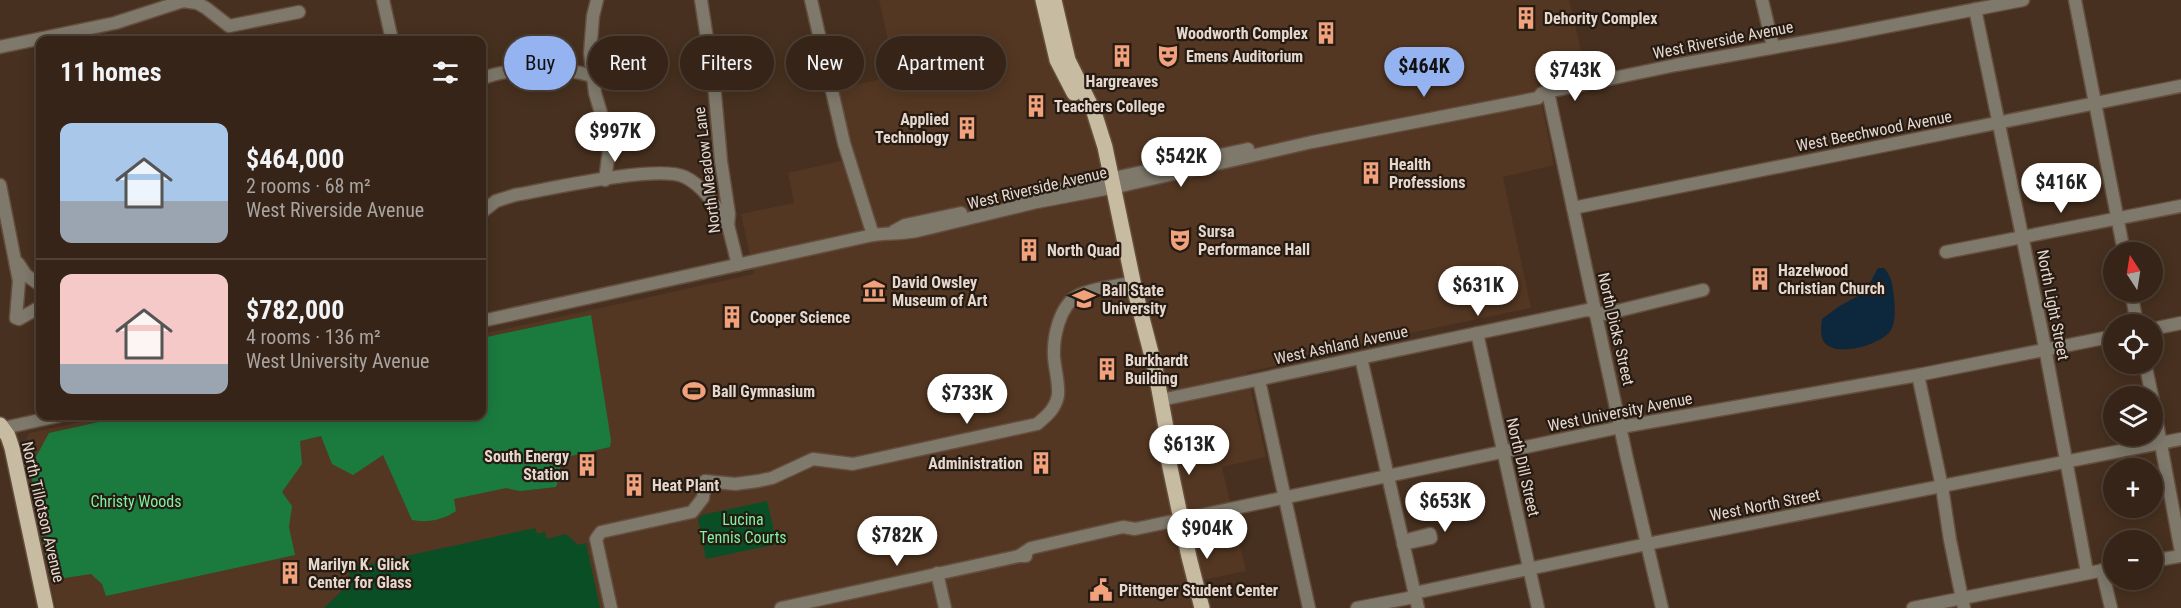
<!DOCTYPE html>
<html lang="en">
<head>
<meta charset="utf-8">
<style>
  :root { --surface:#352417; --page:#403024; --text:#f1f3f6; --muted:#aaa4a1; --line:#4f4136; --accent:#95b2f1 }
  body { margin:0; font-family:"Roboto Condensed",sans-serif; background:var(--page); color:var(--text); height:100vh; display:flex; flex-direction:column; font-size:22px; white-space:nowrap }
  * { box-sizing:border-box; margin:0 }
  p { font-size:20px; color:var(--muted) }
  .icon { flex:none; width:33px; height:33px; fill:none; stroke:currentColor; stroke-width:2; stroke-linecap:round; stroke-linejoin:round }
  .map { position:relative; flex:1; overflow:hidden }
  .side { position:absolute; left:36px; top:36px; width:450px; height:384px; display:flex; flex-direction:column; background:var(--surface); border-radius:12px; box-shadow:0 3px 15px #0003,0 0 0 2px var(--line) }
  .side>* { flex:none }
  .top-card { position:absolute; left:504px; top:36px; width:570px; height:54px; display:flex; gap:12px }
  .needle { width:39px; rotate:348deg }
  .tools { position:absolute; left:2103px; top:242px; display:grid; gap:12px }
  .tools a { display:grid; place-items:center; width:60px; height:60px; border-radius:50%; background:var(--surface); box-shadow:0 3px 15px #0003,0 0 0 2px var(--line); font-size:30px }
  .price { position:absolute; translate:-50% -51px; padding:0 14px; border-radius:21px; background:#fff; color:#222; font-size:20px; line-height:39px; filter:drop-shadow(0 2px 3px #0008) }
  .price::after { content:''; position:absolute; left:50%; top:36px; width:18px; height:14px; margin-left:-9px; background:inherit; clip-path:polygon(0 0,100% 0,50% 100%) }
  .price.active { background:var(--accent); color:#111 }
  ul { padding:0; list-style:none }
  li { display:flex; align-items:center; gap:18px; height:150px; padding:0 24px }
  li+li { border-top:2px solid var(--line) }
  li span { display:grid; place-items:center; flex:none; width:168px; height:120px; border-radius:12px; color:#555 }
  li>.icon { margin-inline-start:auto }
  span .icon { width:72px; height:72px; fill:#fffc; stroke-width:1 }
  li b { font-size:26px }
  h2 { display:flex; justify-content:space-between; align-items:center; height:72px; padding:0 24px; font-size:26px }
  .pill { padding:0 21px; border-radius:27px; background:var(--surface); box-shadow:0 3px 15px #0003,0 0 0 2px var(--line); font-size:21px; line-height:54px }
  .pill.active { background:var(--accent); color:#111 }
  .map>svg:first-child { display:block }
  .built { fill:#533722 }
  .green { fill:#094e24 }
  .forest { fill:#1b7b3f }
  .water { fill:#0d273c }
  .lines { fill:none; stroke-linecap:round; stroke-linejoin:round }
  .minor-casing { stroke:#644e3e; stroke-width:15 }
  .major-casing { stroke:#644e3e; stroke-width:18 }
  .minor { stroke:#7f796c; stroke-width:12 }
  .major { stroke:#c7bba1; stroke-width:15 }
  .labels { text-anchor:middle; dominant-baseline:central; stroke-width:4.5; stroke-linejoin:round; paint-order:stroke }
  .poi-label { font-size:16px; font-weight:bold; fill:#e6d7cd; stroke:#251b13; text-anchor:start }
  .street-label { font-size:16px; fill:#e6d7cd; stroke:#251b13 }
  .park-label { font-size:16px; fill:#7ef29e; stroke:#251b13 }
</style>
</head>
<body>
<div class="map">
<svg width="2181" height="608" viewBox="0 0 2181 608">
  <rect width="100%" height="100%" fill="#47301f"/>
  <path class="built" d="M879,0h690l17,72 -49,9 17,84 -51,12 28,131 -164,34 -28,11 -92,19 19,85 -44,10 24,104 -58,12 6,25h-1138l-23,-108 -7,-61 3,-6 79,-17h374v-82l272,-60 -13,-60 53,-11 -6,-30 66,-15 -17,-69 59,-13z"/>
  <g class="green">
    <path d="M767,501l10,43 -71,15 -8,-40 4,-4z"/>
    <path d="M535,528l2,6 8,-2 2,7 19,-5 12,11 8,-2 14,65h-276l21,-20 6,-20z"/>
  </g>
  <path class="forest" d="M591,315l20,125 -1,7 -52,12 4,19 -3,1 -3,8 -36,4 -14,-3 -52,11 2,12c-13,9 -29,12 -44,9l-29,-65 -30,20 -21,-11 -11,-28 -21,5 2,23 -20,28 10,14 -3,21 6,28 -189,41 -4,-12 -11,-10 -40,6 -17,-80 -3,-34 18,-33 77,-17h356v-78z"/>
  <path class="water" d="M1878,268h6c8,8 9,20 10,30 1,10 2,23 -3,32 -9,15 -56,28 -67,12 -4,-6 -3,-16 -2,-23l16,-12 27,-15z"/>
  <g class="lines">
    <g class="minor-casing">
      <g id="minor">
        <path d="M383,0l9,40"/>
        <path d="M597,0l-4,16 -3,37 5,40 15,50 -5,37"/>
        <path d="M701,0l13,83 7,78 8,53 -1,11 10,40"/>
        <path d="M811,0l33,143 29,92"/>
        <path d="M1762,0l11,46"/>
        <path d="M2075,0l49,252"/>
        <path d="M1975,9l67,323 45,240"/>
        <path d="M0,47l115,-24 68,-22 14,2 9,5 23,18 70,-14"/>
        <path d="M482,78c34,-11 75,-13 110,-2"/>
        <path d="M1548,92l79,367 35,149"/>
        <path d="M0,185l19,96 -3,37 3,1 21,-12"/>
        <path d="M1021,198l227,-49"/>
        <path d="M1573,208c202,-42 406,-80 608,-122"/>
        <path d="M482,212l14,-11 19,-6c34,-6 143,-31 170,-18 20,10 31,30 43,48"/>
        <path d="M894,231l11,-6 56,-12"/>
        <path d="M1946,252l235,-46"/>
        <path d="M18,263l8,12 14,10"/>
        <path d="M2131,291l6,33"/>
        <path d="M482,321l391,-86c15,-2 29,-1 44,-4l120,-29 84,-16 191,-44 226,-44 4,-5 134,-28 162,-29 185,-36"/>
        <path d="M2152,329l29,-6"/>
        <path d="M1477,333l61,275"/>
        <path d="M1361,358l57,250"/>
        <path d="M2145,363l7,33"/>
        <path d="M1918,375l24,112 8,53 14,68"/>
        <path d="M1259,380l50,228"/>
        <path d="M2152,396l29,156"/>
        <path d="M1161,400l426,-90 18,4 98,-24"/>
        <path d="M0,429l58,-13"/>
        <path d="M1403,541l27,-7 1,4 -28,6"/>
        <path d="M1019,556l12,-8 92,-21 12,2 486,-102 297,-52 196,-39"/>
        <path d="M2152,561l29,-5"/>
        <path d="M2102,570l9,38"/>
        <path d="M937,573l8,35"/>
        <path d="M611,608l-15,-69 5,-7 91,-20 11,-14 2,-17 30,3 23,-3 14,-3 41,-19 40,5 184,-40c10,-8 19,-16 21,-29 1,-13 -3,-25 -4,-38 -1,-19 5,-52 25,-62 16,-8 37,-8 54,-13"/>
        <path d="M781,608l238,-52h7"/>
        <path d="M1357,608l52,-10 10,-6 228,-48 534,-105"/>
        <path d="M1913,608l201,-40"/>
      </g>
    </g>
    <g class="major-casing">
      <g id="major">
        <path d="M1043,0l14,60 17,33"/>
        <path d="M1054,0l14,60 26,52 11,35 30,144 20,77 12,65 -3,6 25,118 13,51"/>
        <path d="M0,425l8,11 4,12 34,160"/>
      </g>
    </g>
    <use href="#minor" class="minor"/>
    <use href="#major" class="major"/>
  </g>
  <defs>
    <g id="building-bare" transform="scale(1.8)"><path d="M-4-6H4V6H1V3H-1V6H-4ZM-2.5-4.3h1.7v1.8h-1.7ZM.8-4.3h1.7v1.8H.8ZM-2.5-1h1.7V.8h-1.7ZM.8-1h1.7V.8H.8Z" fill="#f1a17c" stroke="#251b13" stroke-width="2.5" paint-order="stroke"/></g>
    <g id="theatre-bare" transform="scale(1.8)"><path d="M-5-5.5Q0-4 5-5.5V0Q5 5 0 6Q-5 5-5 0ZM-3.3-2.5H-1v1.5H-3.3ZM1-2.5H3.3v1.5H1ZM-2.8 1Q0 5.5 2.8 1Z" fill="#f1a17c" stroke="#251b13" stroke-width="2.5" paint-order="stroke"/></g>
    <g id="museum-bare" transform="scale(1.8)"><path d="M0-6L6-3V-2H-6V-3ZM-5-1h2V3h-2ZM-1-1h2V3h-2ZM3-1h2V3H3ZM-6 4H6V6H-6Z" fill="#f1a17c" stroke="#251b13" stroke-width="2.5" paint-order="stroke"/></g>
    <g id="university-bare" transform="scale(1.8)"><path d="M0-5L7-2L0 1L-7-2ZM-4 1L0 2.5L4 1V4Q0 6-4 4Z" fill="#f1a17c" stroke="#251b13" stroke-width="2.5" paint-order="stroke"/></g>
    <g id="stadium-bare" transform="scale(1.8)"><path d="M0-5a6.5 5 0 1 0 0 10a6.5 5 0 1 0 0-10ZM-3.5-1.8h7v3.6h-7Z" fill="#f1a17c" stroke="#251b13" stroke-width="2.5" paint-order="stroke"/></g>
    <g id="civic-bare" transform="scale(1.8)"><path d="M-.6-6.5H3V-4.5H.6V-3L4-1V1h2V6H-6V1h2V-1L-.6-3ZM-1.2 2.5V6h2.4V2.5Z" fill="#f1a17c" stroke="#251b13" stroke-width="2.5" paint-order="stroke"/></g>
  </defs>
  <g fill-rule="evenodd">
    <use href="#building-bare" x="1526" y="18"/>
    <use href="#building-bare" x="1326" y="33"/>
    <use href="#building-bare" x="1122" y="56"/>
    <use href="#theatre-bare" x="1168" y="56"/>
    <use href="#building-bare" x="1036" y="106"/>
    <use href="#building-bare" x="967" y="128"/>
    <use href="#building-bare" x="1371" y="173"/>
    <use href="#theatre-bare" x="1180" y="240"/>
    <use href="#building-bare" x="1029" y="250"/>
    <use href="#building-bare" x="1760" y="279"/>
    <use href="#museum-bare" x="874" y="291"/>
    <use href="#university-bare" x="1084" y="299"/>
    <use href="#building-bare" x="732" y="317"/>
    <use href="#building-bare" x="1107" y="369"/>
    <use href="#stadium-bare" x="694" y="391"/>
    <use href="#building-bare" x="1041" y="463"/>
    <use href="#building-bare" x="587" y="465"/>
    <use href="#building-bare" x="634" y="485"/>
    <use href="#building-bare" x="290" y="573"/>
    <use href="#civic-bare" x="1101" y="590"/>
  </g>
  <g class="labels">
    <g class="poi-label">
      <text x="1544" y="18">Dehority Complex</text>
      <text x="1308" y="33" text-anchor="end">Woodworth Complex</text>
      <text x="1186" y="56">Emens Auditorium</text>
      <text x="1122" y="81" text-anchor="middle">Hargreaves</text>
      <text x="1054" y="106">Teachers College</text>
      <text x="949" y="119" text-anchor="end">Applied<tspan x="949" dy="18">Technology</tspan></text>
      <text x="1389" y="164">Health<tspan x="1389" dy="18">Professions</tspan></text>
      <text x="1198" y="231">Sursa<tspan x="1198" dy="18">Performance Hall</tspan></text>
      <text x="1047" y="250">North Quad</text>
      <text x="1778" y="270">Hazelwood<tspan x="1778" dy="18">Christian Church</tspan></text>
      <text x="892" y="282">David Owsley<tspan x="892" dy="18">Museum of Art</tspan></text>
      <text x="1102" y="290">Ball State<tspan x="1102" dy="18">University</tspan></text>
      <text x="750" y="317">Cooper Science</text>
      <text x="1125" y="360">Burkhardt<tspan x="1125" dy="18">Building</tspan></text>
      <text x="712" y="391">Ball Gymnasium</text>
      <text x="569" y="456" text-anchor="end">South Energy<tspan x="569" dy="18">Station</tspan></text>
      <text x="1023" y="463" text-anchor="end">Administration</text>
      <text x="652" y="485">Heat Plant</text>
      <text x="308" y="564">Marilyn K. Glick<tspan x="308" dy="18">Center for Glass</tspan></text>
      <text x="1119" y="590">Pittenger Student Center</text>
    </g>
    <g class="street-label">
      <text transform="translate(1723 40) rotate(-11)">West Riverside Avenue</text>
      <text transform="translate(1874 131) rotate(-11)">West Beechwood Avenue</text>
      <text transform="translate(707 170) rotate(-97)">North Meadow Lane</text>
      <text transform="translate(1037 188) rotate(-13)">West Riverside Avenue</text>
      <text transform="translate(2053 305) rotate(79)">North Light Street</text>
      <text transform="translate(1616 329) rotate(77)">North Dicks Street</text>
      <text transform="translate(1341 345) rotate(-12)">West Ashland Avenue</text>
      <text transform="translate(1620 412) rotate(-11)">West University Avenue</text>
      <text transform="translate(1523 467) rotate(77)">North Dill Street</text>
      <text transform="translate(1765 505) rotate(-11)">West North Street</text>
      <text transform="translate(43 512) rotate(77)">North Tillotson Avenue</text>
    </g>
    <g class="park-label">
      <text x="136" y="501">Christy Woods</text>
      <text x="743" y="519">Lucina<tspan x="743" dy="18">Tennis Courts</tspan></text>
    </g>
  </g>
</svg>
<div class="tools">
<a><svg class="needle" viewBox="-14 -14 28 28"><path d="M0-13l5 13h-10z" fill="#e53935"/><path d="M0 13l5-13h-10z" fill="#aaa4a1"/></svg></a>
<a><svg class="icon" aria-label="locate" viewBox="0 0 24 24"><circle cx="12" cy="12" r="6"/><path d="M12 2v4M12 18v4M2 12h4M18 12h4"/></svg></a>
<a><svg class="icon" aria-label="layers" viewBox="0 0 24 24"><path d="M12 4l9 5-9 5-9-5zM3 14l9 5 9-5"/></svg></a>
<a>+</a>
<a>−</a>
</div>
<b class="price active" style="left:1424px;top:98px">$464K</b>
<b class="price" style="left:1575px;top:102px">$743K</b>
<b class="price" style="left:615px;top:163px">$997K</b>
<b class="price" style="left:1181px;top:188px">$542K</b>
<b class="price" style="left:2061px;top:214px">$416K</b>
<b class="price" style="left:1478px;top:317px">$631K</b>
<b class="price" style="left:967px;top:425px">$733K</b>
<b class="price" style="left:1189px;top:476px">$613K</b>
<b class="price" style="left:1445px;top:533px">$653K</b>
<b class="price" style="left:1207px;top:560px">$904K</b>
<b class="price" style="left:897px;top:567px">$782K</b>
<div class="top-card">
<a class="pill active">Buy</a>
<a class="pill">Rent</a>
<a class="pill">Filters</a>
<a class="pill">New</a>
<a class="pill">Apartment</a>
</div>
<section class="side">
<h2>11 homes<svg class="icon" aria-label="filters" viewBox="0 0 24 24"><path d="M4 7h16M4 17h16"/><circle cx="9" cy="7" r="2"/><circle cx="15" cy="17" r="2"/></svg></h2>
<ul>
<li><span style="background:linear-gradient(#a9c7e8 65%,#9aa5b1 0)"><svg class="icon" aria-label="home" viewBox="0 0 24 24"><path d="M3 11l9-7 9 7M6 9v11h12V9"/></svg></span><div><b>$464,000</b><p>2 rooms · 68 m²</p><p>West Riverside Avenue</p></div></li>
<li><span style="background:linear-gradient(#f6c9c9 75%,#9aa5b1 0)"><svg class="icon" aria-label="home" viewBox="0 0 24 24"><path d="M3 11l9-7 9 7M6 9v11h12V9"/></svg></span><div><b>$782,000</b><p>4 rooms · 136 m²</p><p>West University Avenue</p></div></li>
</ul>
</section>
</div>
</body>
</html>
